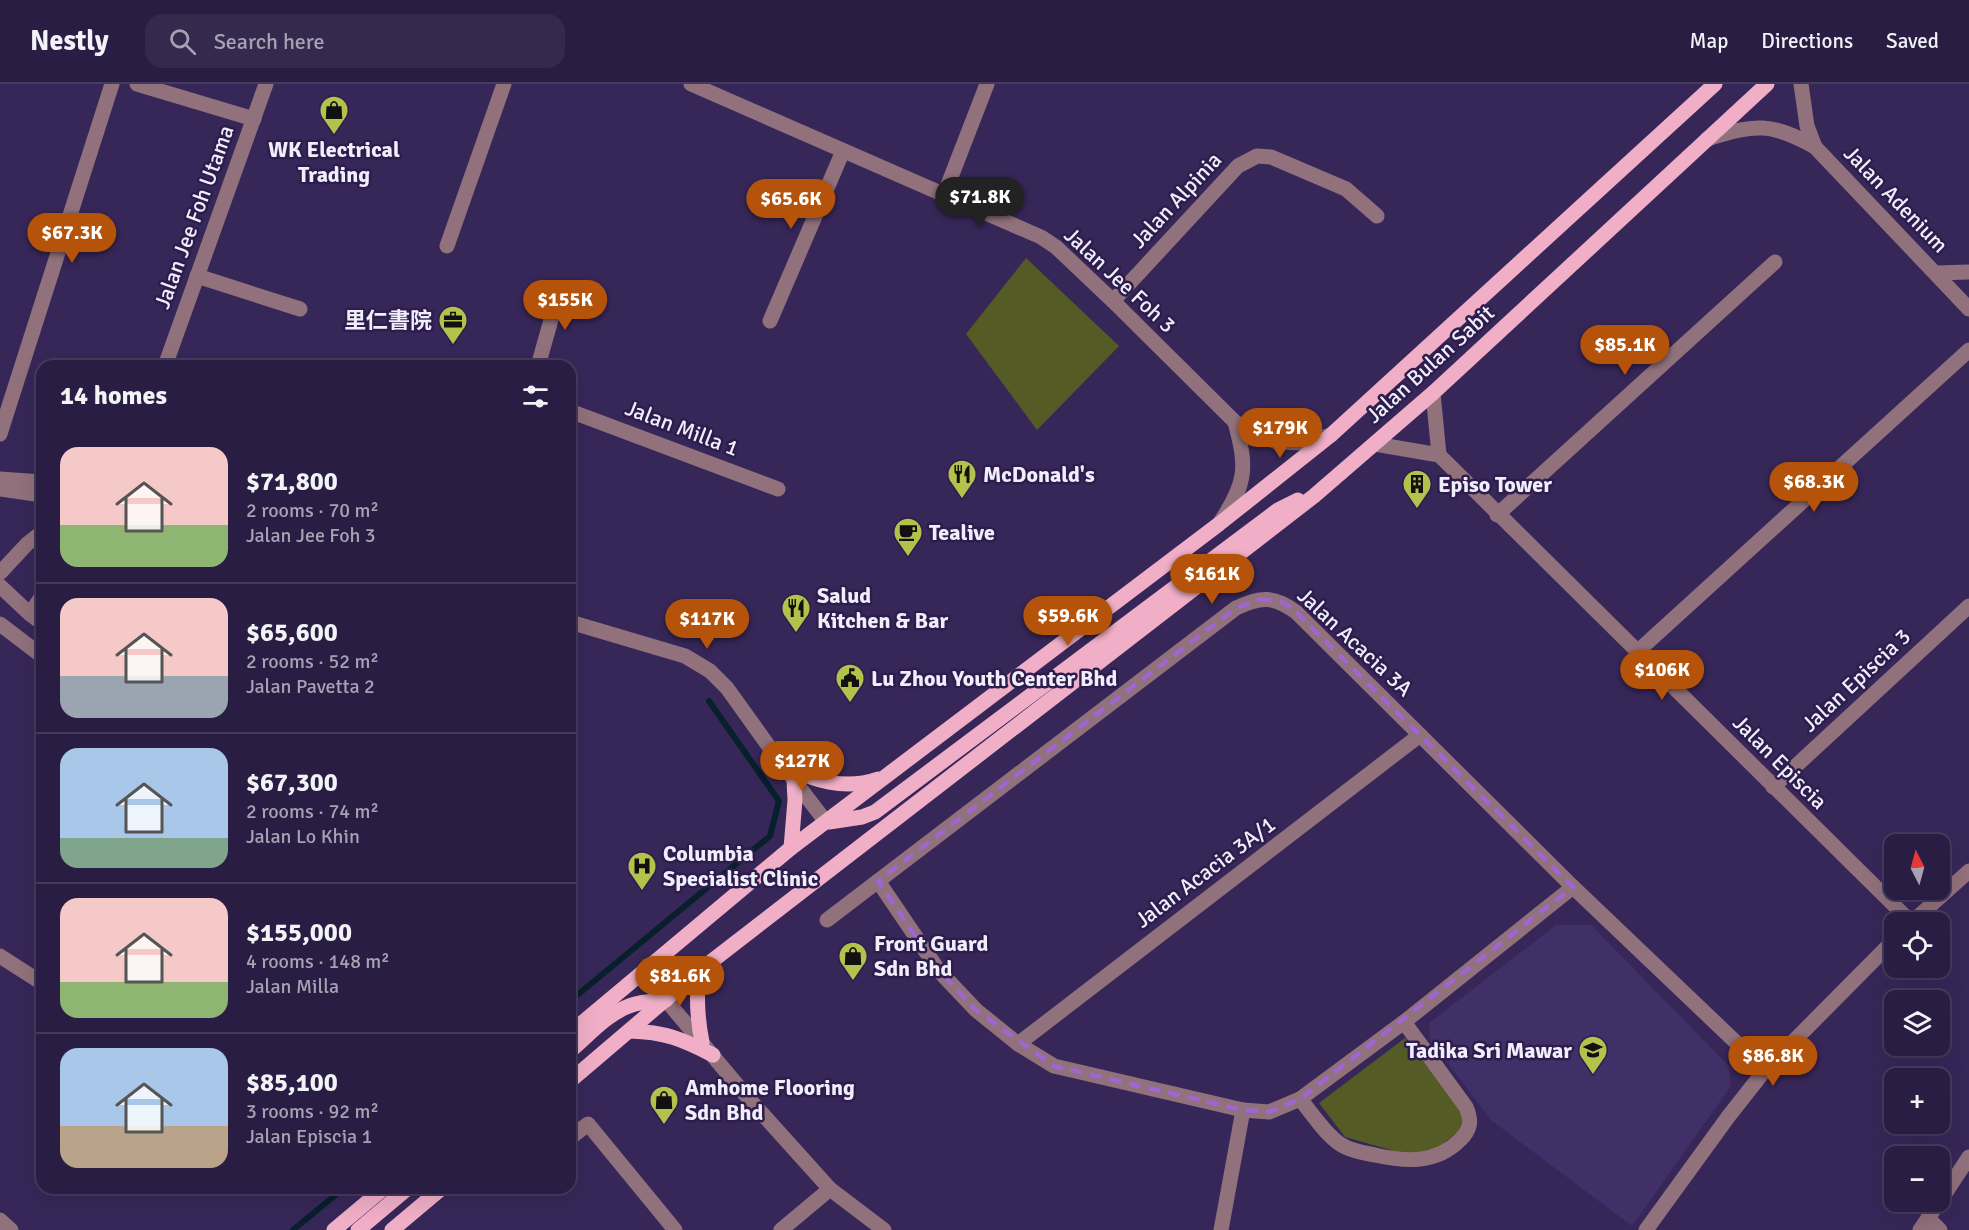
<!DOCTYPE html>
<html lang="en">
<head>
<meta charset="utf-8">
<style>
  :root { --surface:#291d43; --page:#352a4e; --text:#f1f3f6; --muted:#a5a2b2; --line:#453b5c; --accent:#b45309 }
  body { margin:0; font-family:Signika,"Noto Sans SC",sans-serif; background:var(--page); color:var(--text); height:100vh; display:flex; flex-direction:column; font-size:22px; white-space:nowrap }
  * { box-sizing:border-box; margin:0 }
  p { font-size:20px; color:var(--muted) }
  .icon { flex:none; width:33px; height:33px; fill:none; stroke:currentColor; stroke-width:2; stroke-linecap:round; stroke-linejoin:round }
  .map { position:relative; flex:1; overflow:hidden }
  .details { position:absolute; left:36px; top:276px; width:540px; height:834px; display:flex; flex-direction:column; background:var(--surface); border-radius:18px; box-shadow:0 6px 24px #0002,0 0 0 2px var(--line) }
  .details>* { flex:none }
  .needle { width:39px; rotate:354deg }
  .controls { position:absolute; left:1884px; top:750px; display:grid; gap:12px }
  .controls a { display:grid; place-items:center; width:66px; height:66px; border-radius:12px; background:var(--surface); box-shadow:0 6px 24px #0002,0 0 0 2px var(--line); font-size:30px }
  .price { position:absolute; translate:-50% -51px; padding:0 14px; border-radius:21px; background:var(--accent); color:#fff; font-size:20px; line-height:39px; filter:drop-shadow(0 2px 3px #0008) }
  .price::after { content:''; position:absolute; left:50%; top:36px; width:18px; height:14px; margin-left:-9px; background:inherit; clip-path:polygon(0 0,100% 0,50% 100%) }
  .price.current { background:#222; color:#fff }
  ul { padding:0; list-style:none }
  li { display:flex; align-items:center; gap:18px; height:150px; padding:0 24px }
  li+li { border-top:2px solid var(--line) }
  li span { display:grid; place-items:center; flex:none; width:168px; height:120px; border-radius:18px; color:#555 }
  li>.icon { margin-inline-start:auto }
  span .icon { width:72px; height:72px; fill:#fffc; stroke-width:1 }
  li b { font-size:26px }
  h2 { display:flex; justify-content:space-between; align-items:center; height:72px; padding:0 24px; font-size:26px }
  header { display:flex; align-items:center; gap:36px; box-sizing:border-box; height:84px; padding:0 30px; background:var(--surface); border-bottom:2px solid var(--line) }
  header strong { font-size:28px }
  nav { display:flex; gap:33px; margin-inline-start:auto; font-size:21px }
  .search { width:420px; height:54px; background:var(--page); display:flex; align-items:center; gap:15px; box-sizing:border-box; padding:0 21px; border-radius:18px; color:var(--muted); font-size:22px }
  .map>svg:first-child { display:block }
  .built { fill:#412f67 }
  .grass { fill:#545b24 }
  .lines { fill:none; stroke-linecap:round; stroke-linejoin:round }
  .stream { stroke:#081f2c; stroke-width:6 }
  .minor { stroke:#91717c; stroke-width:15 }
  .major { stroke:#f0afc6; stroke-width:15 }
  .marked { fill:none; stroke:#9e66d1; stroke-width:4.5; stroke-dasharray:12 8; stroke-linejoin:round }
  .labels { text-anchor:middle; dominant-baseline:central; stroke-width:5; stroke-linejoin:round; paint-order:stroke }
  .poi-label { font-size:22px; font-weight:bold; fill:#f1eefb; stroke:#2d1d4d; text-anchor:start }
  .street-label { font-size:22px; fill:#f1eefb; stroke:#2d1d4d }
</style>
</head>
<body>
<header>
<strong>Nestly</strong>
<div class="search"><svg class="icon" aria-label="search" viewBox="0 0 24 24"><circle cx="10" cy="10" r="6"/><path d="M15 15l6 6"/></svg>Search here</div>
<nav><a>Map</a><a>Directions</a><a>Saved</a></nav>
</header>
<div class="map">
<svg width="1969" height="1146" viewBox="0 0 1969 1146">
  <rect width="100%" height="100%" fill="#372759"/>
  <path class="built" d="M1556,841h35l138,141 2,20 -99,140 -140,-105 -62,-81 -1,-17z"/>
  <g class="grass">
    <path d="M1026,174l93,88 -82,84 -71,-96z"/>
    <path d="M1405,954l58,74 2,14 -28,23 -25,7 -67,-19 -26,-34z"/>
  </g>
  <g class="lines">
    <g class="stream">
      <path d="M570,917l200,-165 9,-35 -70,-100"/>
      <path d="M293,1146l51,-42"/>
    </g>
    <g class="minor">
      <path d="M137,0l117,35"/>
      <path d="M691,0l350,153 15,10 57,54 122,121 26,14 16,6 26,1 28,-8"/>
      <path d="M1801,0l6,42 8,21"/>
      <path d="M1707,55c48,-15 64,-17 108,8l154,162"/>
      <path d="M944,111l43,-111"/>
      <path d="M447,162l57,-162"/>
      <path d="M1936,189l33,-1"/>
      <path d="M197,192l103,33"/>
      <path d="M1113,217l125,-135 19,-10 14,1 75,32 31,27"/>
      <path d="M770,237l73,-170"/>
      <path d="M165,282l101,-282"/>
      <path d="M538,282l22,-78"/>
      <path d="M1433,309l6,62"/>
      <path d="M570,327l208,78"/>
      <path d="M0,350l112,-350"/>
      <path d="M1375,360l64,11 472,467"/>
      <path d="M0,395l42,3"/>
      <path d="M0,405l42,6"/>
      <path d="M1497,431l278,-253"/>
      <path d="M1221,437c26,-39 26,-54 14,-99"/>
      <path d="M0,489l27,-29 15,-12"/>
      <path d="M0,502l30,28 12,9"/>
      <path d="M30,530l12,-18"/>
      <path d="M570,538l115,34 25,15 17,17 56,78 43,56"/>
      <path d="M0,540l42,32"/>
      <path d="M1637,568l332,-302"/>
      <path d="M1773,703l196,-181"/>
      <path d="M878,797l61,90 37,39 42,34 36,22 189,44 26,2 31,-13 104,-77 169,-135 192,183"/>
      <path d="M827,836l409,-312c25,-12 38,-12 60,4l277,275"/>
      <path d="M1912,838l57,-51"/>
      <path d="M0,872l42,27"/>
      <path d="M666,916l83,99 81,90 54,41"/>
      <path d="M1018,960l402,-309"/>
      <path d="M1300,1015c12,14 24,34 40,45 9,6 23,9 35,11 31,7 61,9 85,-15 11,-11 12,-19 6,-33l-62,-85"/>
      <path d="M570,1054l18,-14 87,106"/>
      <path d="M1940,1117l29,-44"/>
      <path d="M1928,1134l12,12"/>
      <path d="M0,1136l11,10"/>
      <path d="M781,1146l49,-41"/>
      <path d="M1221,1146l22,-120"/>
      <path d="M1646,1146l82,-113 37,-47 129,-130"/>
      <path d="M1920,1146l19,-28"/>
    </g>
    <g class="major">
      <path d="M783,682c31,14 61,25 95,13"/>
      <path d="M829,738l33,-5 13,-5 403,-302 20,-10"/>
      <path d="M791,764l4,-48 -1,-20"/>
      <path d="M699,887c-3,25 -2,46 3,71"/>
      <path d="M630,947c35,1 52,8 83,24"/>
      <path d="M570,949l221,-185 428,-324 112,-89 384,-351"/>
      <path d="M570,967c18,-15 37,-37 59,-45 12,-5 25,-5 37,-6"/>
      <path d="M570,997l129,-110 615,-475 119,-103 334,-309"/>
      <path d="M334,1146l50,-42"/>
      <path d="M358,1146l50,-42"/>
      <path d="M392,1146l50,-42"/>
    </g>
  </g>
  <path class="marked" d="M1260,515l22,3 14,10 277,275 -273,212 -31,13 -26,-2 -189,-44 -78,-56 -37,-39 -61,-90 358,-273z"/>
  <defs>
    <g id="shop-pin" transform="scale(1.5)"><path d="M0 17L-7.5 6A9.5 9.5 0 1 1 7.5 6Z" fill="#b3c24b" stroke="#2d1d4d"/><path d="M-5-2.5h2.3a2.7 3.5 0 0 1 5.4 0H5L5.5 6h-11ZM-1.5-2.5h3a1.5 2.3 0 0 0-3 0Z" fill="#111"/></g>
    <g id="office-pin" transform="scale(1.5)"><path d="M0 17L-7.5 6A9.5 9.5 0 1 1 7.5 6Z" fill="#b3c24b" stroke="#2d1d4d"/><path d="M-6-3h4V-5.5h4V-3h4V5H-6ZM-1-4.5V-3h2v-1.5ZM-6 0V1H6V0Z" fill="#111"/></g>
    <g id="restaurant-pin" transform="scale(1.5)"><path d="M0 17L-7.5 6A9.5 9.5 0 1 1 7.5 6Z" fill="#b3c24b" stroke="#2d1d4d"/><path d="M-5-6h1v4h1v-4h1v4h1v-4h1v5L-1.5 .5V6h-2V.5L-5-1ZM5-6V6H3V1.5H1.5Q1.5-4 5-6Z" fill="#111"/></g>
    <g id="building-pin" transform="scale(1.5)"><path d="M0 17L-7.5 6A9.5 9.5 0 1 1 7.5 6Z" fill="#b3c24b" stroke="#2d1d4d"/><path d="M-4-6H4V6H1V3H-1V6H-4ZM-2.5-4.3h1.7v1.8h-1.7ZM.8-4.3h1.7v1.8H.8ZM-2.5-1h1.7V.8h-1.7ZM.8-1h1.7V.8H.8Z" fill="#111"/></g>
    <g id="cafe-pin" transform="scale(1.5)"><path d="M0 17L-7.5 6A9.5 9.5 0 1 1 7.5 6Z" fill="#b3c24b" stroke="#2d1d4d"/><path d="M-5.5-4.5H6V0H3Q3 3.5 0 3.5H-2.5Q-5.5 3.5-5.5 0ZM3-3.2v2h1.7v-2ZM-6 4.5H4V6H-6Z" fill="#111"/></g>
    <g id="civic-pin" transform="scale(1.5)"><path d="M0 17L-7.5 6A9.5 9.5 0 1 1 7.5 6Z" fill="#b3c24b" stroke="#2d1d4d"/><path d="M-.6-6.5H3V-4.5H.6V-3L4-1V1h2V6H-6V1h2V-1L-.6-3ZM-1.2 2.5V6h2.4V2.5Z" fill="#111"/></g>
    <g id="hospital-pin" transform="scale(1.5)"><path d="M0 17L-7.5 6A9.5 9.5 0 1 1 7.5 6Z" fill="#b3c24b" stroke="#2d1d4d"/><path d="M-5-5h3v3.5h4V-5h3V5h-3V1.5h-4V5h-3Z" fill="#111"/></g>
    <g id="school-pin" transform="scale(1.5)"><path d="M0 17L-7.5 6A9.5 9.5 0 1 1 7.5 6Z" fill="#b3c24b" stroke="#2d1d4d"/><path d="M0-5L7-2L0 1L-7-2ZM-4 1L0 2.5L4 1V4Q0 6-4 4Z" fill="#111"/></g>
  </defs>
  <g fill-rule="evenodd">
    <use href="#shop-pin" x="334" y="26"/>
    <use href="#office-pin" x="453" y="236"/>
    <use href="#restaurant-pin" x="962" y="390"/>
    <use href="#building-pin" x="1417" y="400"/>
    <use href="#cafe-pin" x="908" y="448"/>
    <use href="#restaurant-pin" x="796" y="524"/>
    <use href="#civic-pin" x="850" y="594"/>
    <use href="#hospital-pin" x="642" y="782"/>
    <use href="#shop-pin" x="853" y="872"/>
    <use href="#school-pin" x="1593" y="966"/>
    <use href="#shop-pin" x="664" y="1016"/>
  </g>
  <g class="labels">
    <g class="poi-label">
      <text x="334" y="65" text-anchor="middle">WK Electrical<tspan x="334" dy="25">Trading</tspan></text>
      <text x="432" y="236" text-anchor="end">里仁書院</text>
      <text x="983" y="390">McDonald's</text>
      <text x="1438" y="400">Episo Tower</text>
      <text x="929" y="448">Tealive</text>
      <text x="817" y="511">Salud<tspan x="817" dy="25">Kitchen &amp; Bar</tspan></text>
      <text x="871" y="594">Lu Zhou Youth Center Bhd</text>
      <text x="663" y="769">Columbia<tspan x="663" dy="25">Specialist Clinic</tspan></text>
      <text x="874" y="859">Front Guard<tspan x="874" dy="25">Sdn Bhd</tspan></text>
      <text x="1572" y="966" text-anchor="end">Tadika Sri Mawar</text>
      <text x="685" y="1003">Amhome Flooring<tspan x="685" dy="25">Sdn Bhd</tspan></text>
    </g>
    <g class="street-label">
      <text transform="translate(1896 115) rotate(46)">Jalan Adenium</text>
      <text transform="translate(1176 116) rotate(-47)">Jalan Alpinia</text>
      <text transform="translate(194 133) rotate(-70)">Jalan Jee Foh Utama</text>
      <text transform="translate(1120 196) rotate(43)">Jalan Jee Foh 3</text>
      <text transform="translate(1430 280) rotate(-42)">Jalan Bulan Sabit</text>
      <text transform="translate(682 344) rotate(21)">Jalan Milla 1</text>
      <text transform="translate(1355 558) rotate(43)">Jalan Acacia 3A</text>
      <text transform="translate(1856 596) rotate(-43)">Jalan Episcia 3</text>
      <text transform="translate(1780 678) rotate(45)">Jalan Episcia</text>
      <text transform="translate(1205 788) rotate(-37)">Jalan Acacia 3A/1</text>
    </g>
  </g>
</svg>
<div class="controls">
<a><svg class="needle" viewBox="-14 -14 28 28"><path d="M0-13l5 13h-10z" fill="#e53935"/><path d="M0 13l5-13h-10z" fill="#a5a2b2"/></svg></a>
<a><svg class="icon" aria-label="locate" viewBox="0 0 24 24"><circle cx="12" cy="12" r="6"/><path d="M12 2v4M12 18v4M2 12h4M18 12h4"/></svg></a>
<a><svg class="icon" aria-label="layers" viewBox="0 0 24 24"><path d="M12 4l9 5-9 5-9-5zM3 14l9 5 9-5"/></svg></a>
<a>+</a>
<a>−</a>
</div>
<b class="price current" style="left:980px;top:144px">$71.8K</b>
<b class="price" style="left:791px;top:146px">$65.6K</b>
<b class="price" style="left:72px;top:180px">$67.3K</b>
<b class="price" style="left:565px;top:247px">$155K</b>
<b class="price" style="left:1625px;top:292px">$85.1K</b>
<b class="price" style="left:1280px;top:375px">$179K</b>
<b class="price" style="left:1814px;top:429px">$68.3K</b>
<b class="price" style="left:1212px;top:521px">$161K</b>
<b class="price" style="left:1068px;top:563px">$59.6K</b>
<b class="price" style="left:707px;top:566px">$117K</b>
<b class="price" style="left:1662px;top:617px">$106K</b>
<b class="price" style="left:802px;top:708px">$127K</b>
<b class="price" style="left:680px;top:923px">$81.6K</b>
<b class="price" style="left:1773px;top:1003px">$86.8K</b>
<section class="details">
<h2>14 homes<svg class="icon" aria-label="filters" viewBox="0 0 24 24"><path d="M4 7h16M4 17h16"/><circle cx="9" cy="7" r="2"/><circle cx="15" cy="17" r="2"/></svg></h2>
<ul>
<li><span style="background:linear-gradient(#f6c9c9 65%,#8fb573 0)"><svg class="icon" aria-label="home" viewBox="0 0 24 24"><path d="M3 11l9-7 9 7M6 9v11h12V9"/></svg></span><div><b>$71,800</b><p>2 rooms · 70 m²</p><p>Jalan Jee Foh 3</p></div></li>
<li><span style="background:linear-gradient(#f6c9c9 65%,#9aa5b1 0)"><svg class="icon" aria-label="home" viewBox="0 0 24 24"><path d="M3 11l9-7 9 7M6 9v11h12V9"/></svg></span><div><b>$65,600</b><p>2 rooms · 52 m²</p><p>Jalan Pavetta 2</p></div></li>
<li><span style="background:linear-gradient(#a9c7e8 75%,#7fa58c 0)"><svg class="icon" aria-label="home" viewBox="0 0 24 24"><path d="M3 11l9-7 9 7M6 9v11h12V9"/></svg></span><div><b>$67,300</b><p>2 rooms · 74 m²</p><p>Jalan Lo Khin</p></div></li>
<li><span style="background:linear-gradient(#f6c9c9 70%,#8fb573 0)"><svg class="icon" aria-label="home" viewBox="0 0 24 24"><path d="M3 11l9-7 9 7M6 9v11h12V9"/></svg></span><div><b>$155,000</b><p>4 rooms · 148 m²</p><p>Jalan Milla</p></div></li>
<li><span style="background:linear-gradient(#a9c7e8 65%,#b9a48a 0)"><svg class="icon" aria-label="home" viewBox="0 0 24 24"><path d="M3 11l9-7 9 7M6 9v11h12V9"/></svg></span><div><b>$85,100</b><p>3 rooms · 92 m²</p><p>Jalan Episcia 1</p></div></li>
</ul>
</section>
</div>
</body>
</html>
